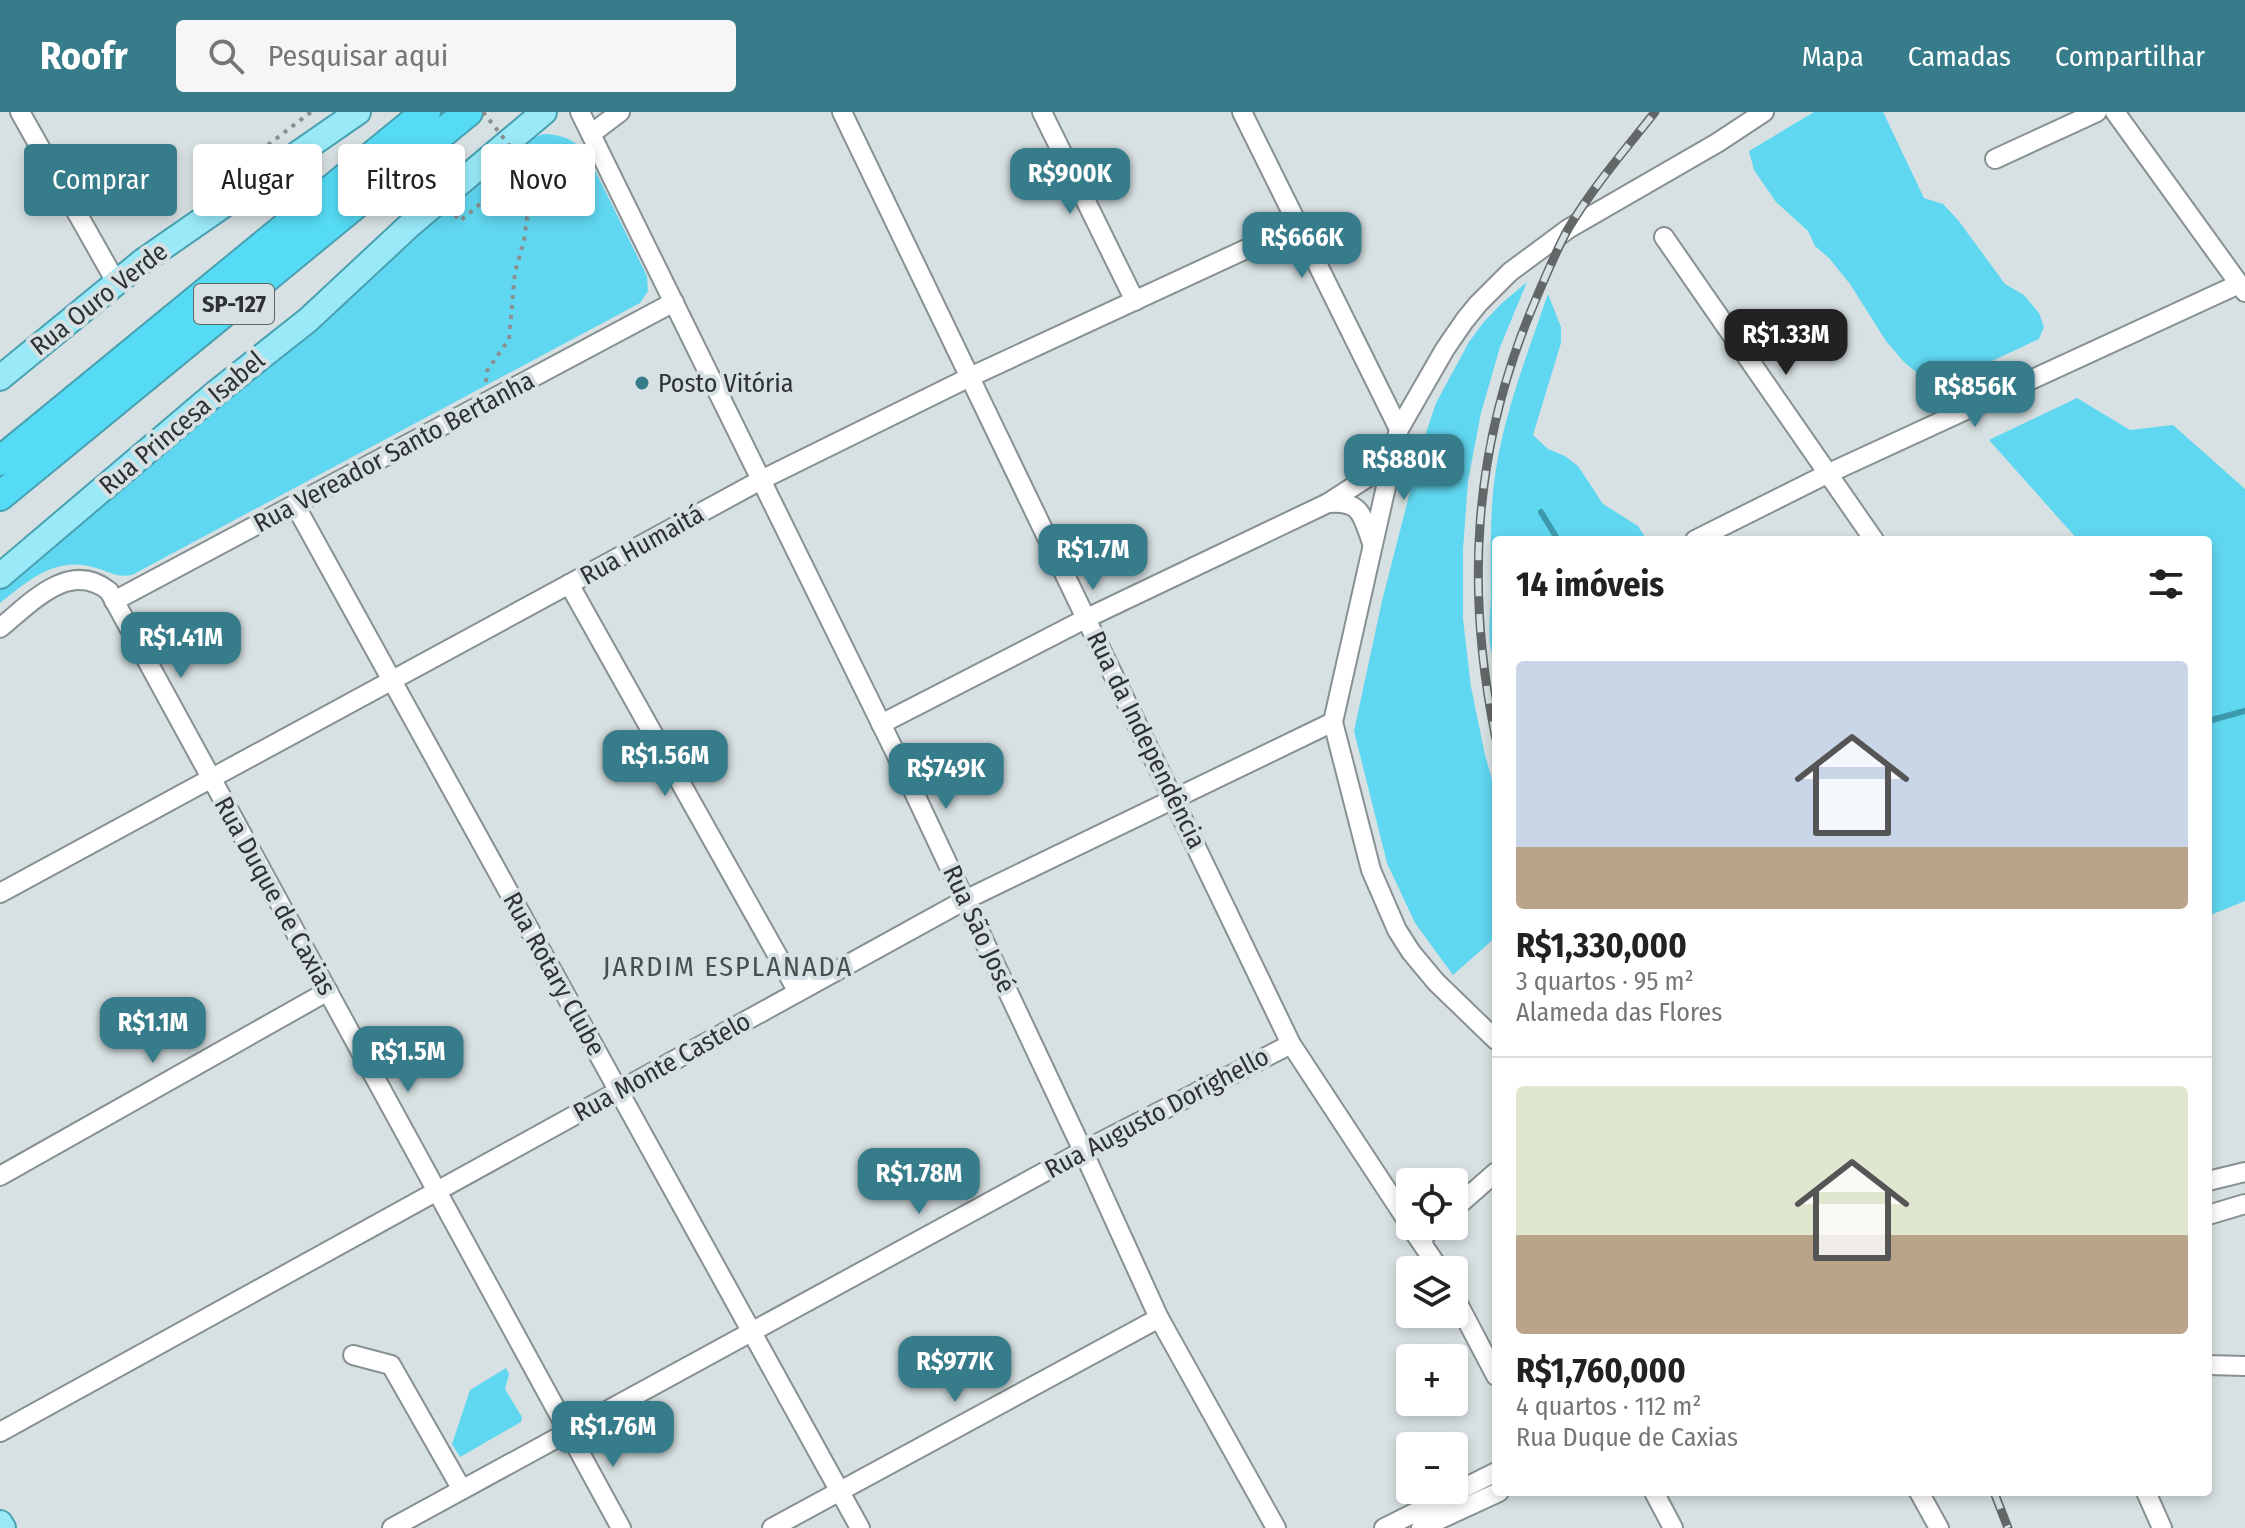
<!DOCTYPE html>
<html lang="pt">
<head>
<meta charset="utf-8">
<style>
  :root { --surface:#fff; --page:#f6f6f6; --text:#222; --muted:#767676; --line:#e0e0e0; --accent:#377c8a }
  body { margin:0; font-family:"Fira Sans Condensed",sans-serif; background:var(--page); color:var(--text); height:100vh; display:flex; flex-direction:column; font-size:30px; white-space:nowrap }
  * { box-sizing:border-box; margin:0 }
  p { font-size:26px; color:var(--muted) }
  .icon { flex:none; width:44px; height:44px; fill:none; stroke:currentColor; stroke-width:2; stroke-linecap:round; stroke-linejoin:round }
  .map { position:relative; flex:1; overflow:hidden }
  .sheet { position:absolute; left:1492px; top:424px; width:720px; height:960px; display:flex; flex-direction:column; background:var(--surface); border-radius:8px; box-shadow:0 4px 12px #0003 }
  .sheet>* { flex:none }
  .hud { position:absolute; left:24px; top:32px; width:760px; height:72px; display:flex; gap:16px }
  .controls { position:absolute; left:1396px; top:1056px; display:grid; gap:16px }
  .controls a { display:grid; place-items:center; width:72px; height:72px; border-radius:8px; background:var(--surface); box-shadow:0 4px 12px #0003; font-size:40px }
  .price { position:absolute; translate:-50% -68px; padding:0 18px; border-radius:16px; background:var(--accent); color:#fff; font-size:26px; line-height:52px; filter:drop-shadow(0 2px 4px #0008) }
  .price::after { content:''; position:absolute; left:50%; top:48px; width:24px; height:18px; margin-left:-12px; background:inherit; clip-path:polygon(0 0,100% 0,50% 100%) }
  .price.on { background:#222; color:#fff }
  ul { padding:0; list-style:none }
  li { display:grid; align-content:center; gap:16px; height:424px; padding:0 24px }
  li+li { border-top:2px solid var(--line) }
  li span { display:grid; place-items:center; height:248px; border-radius:8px; color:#555 }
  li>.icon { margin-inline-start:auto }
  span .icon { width:144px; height:144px; fill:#fffc; stroke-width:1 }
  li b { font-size:34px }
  h2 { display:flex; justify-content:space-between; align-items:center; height:96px; padding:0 24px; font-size:34px }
  .pill { padding:0 28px; border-radius:8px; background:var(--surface); box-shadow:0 4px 12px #0003; font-size:28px; line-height:72px }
  .pill.on { background:var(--accent); color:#fff }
  header { display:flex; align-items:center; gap:48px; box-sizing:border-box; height:112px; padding:0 40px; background:var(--accent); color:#fff }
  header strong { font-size:38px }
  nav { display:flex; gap:44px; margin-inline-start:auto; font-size:28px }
  .search { width:560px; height:72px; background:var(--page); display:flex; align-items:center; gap:20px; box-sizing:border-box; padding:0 28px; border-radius:8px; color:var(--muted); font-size:30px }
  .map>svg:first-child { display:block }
  .green { fill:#60d7f0 }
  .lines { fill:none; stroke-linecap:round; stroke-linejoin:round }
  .stream { stroke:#3d9aac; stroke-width:6 }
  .minor-casing { stroke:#879092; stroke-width:22 }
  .major-casing { stroke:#48a0b1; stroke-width:28 }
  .highway-casing { stroke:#48a0b1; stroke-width:32 }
  .path { stroke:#8a9092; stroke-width:4; stroke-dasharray:4 6; stroke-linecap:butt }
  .minor { stroke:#fff; stroke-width:18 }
  .major { stroke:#99e9f9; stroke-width:24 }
  .highway { stroke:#55dbf5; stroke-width:28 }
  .rail-casing { stroke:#626768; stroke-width:9 }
  .rail { stroke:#d7e0e2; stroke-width:6; stroke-dasharray:18; stroke-linecap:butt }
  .path-bridge { stroke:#8a9092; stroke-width:4; stroke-dasharray:4 6; stroke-linecap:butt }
  .poi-dot { fill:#377c8a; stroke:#d7e0e2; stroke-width:3 }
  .labels { text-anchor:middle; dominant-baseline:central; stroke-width:8; stroke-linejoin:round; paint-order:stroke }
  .shield { fill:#d7e0e2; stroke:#616668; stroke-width:2 }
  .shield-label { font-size:24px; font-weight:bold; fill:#2f3233 }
  .street-label { font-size:26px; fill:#2f3233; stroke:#d7e0e2 }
  .poi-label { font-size:26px; fill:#2f3233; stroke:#d7e0e2; text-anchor:start }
  .neighbourhood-label { font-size:28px; letter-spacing:2px; fill:#484f51; stroke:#d7e0e2 }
</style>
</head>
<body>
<header>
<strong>Roofr</strong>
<div class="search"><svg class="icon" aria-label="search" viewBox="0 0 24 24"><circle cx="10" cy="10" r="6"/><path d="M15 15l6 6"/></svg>Pesquisar aqui</div>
<nav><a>Mapa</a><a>Camadas</a><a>Compartilhar</a></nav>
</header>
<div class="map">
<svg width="2245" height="1416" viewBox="0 0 2245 1416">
  <rect width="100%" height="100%" fill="#d7e0e2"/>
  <g class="green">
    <path d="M1814,0h69l41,86 19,6 15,16 47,64 19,11 15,18 5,14 -5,12 -104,49 -31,-26 -18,-21 -36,-57 -21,-26 -14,-12 -7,-15 -32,-29 -22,-32 -5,-19z"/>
    <path d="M543,22c19,0 32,6 44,20l60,122 1,15 -8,12 -508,272c-15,3 -22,-3 -36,-7 -40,-13 -67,12 -96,35v-13l315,-262 81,-77 129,-110z"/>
    <path d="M1527,170l-27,65 -19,66 -13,68 -5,69v69l8,68 14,68 11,38v144l-43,38 -38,-52 -28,-60 -33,-132 28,-130 40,-156 14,-42 33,-61 14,-19 18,-19z"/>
    <path d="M1548,182l13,33v16l-28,92 15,14 17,7 13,10 25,38 35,22 9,14h-151v124c-10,-17 -6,-47 -5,-66 0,-45 -2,-91 6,-135 10,-57 32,-114 51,-169z"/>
    <path d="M2077,286l53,32 43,-5 72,64v412l-37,15v-376h-130l-89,-100z"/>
    <path d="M506,1256l3,6 -4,15 17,28 -1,5 -61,35 -8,-13 18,-54z"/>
  </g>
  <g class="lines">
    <g class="stream">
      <path d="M1541,400l17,28"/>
      <path d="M2208,609l37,-10"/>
    </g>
    <g class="minor-casing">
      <g id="minor">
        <path d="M20,0l96,170"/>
        <path d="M580,0l316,642 187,397 76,167 117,210"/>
        <path d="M842,0l449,932 119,181"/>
        <path d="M1042,0l93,189"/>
        <path d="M1242,0l157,317"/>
        <path d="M2115,0l130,180"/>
        <path d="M591,22l29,-22"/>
        <path d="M1995,47l102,-47"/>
        <path d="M1664,125l210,303"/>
        <path d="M1328,391c33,-3 34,12 44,40"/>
        <path d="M295,393l565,1023"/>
        <path d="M1695,428l132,-66 412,-190"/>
        <path d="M569,472l229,408"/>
        <path d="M114,489l560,-299"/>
        <path d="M0,516c30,-24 69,-69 109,-37l512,937"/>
        <path d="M881,612l206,-106 241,-115 37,-24 27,-33"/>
        <path d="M0,781l761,-413 209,-103 328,-152"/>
        <path d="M1496,928l-60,-58 -25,-30 -14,-22 -26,-60 -38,-148 66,-293 46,-80 20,-29 13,-16 32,-32 58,-43 149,-86 47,-31"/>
        <path d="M0,1064l328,-185"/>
        <path d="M2208,1069l37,-9"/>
        <path d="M1454,1097l42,-37"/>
        <path d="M2208,1103l37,-11"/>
        <path d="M1410,1114l30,44"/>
        <path d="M1420,1128l15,-14"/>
        <path d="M1454,1184l42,80"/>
        <path d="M353,1243l38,10 70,123"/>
        <path d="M2208,1253l37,1"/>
        <path d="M0,1320l965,-532 368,-178"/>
        <path d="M1654,1380l19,36"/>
        <path d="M1919,1380l20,36"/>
        <path d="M2146,1380l16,36"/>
        <path d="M392,1416l691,-377 208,-107"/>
        <path d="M772,1416l387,-210"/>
        <path d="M1384,1416l112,-56"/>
        <path d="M1421,1416l78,-36"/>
      </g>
    </g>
    <g class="major-casing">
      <g id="major">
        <path d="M0,266l143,-117 215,-149"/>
        <path d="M0,464l217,-184 91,-72 103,-96 133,-112"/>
        <path d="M0,1411l3,5"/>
      </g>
    </g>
    <g class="highway-casing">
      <g id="highway">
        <path d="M0,349l426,-349"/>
        <path d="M0,384l468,-384"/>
      </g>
    </g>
    <g class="path">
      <path d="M260,39l51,-39"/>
      <path d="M455,103l5,6 73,-62 47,-8"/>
      <path d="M486,270l1,-11 22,-32 6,-67 9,-31 3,-23 24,-48 4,-15"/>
    </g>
    <use href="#minor" class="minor"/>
    <use href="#major" class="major"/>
    <use href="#highway" class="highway"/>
    <g class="rail-casing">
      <g id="rail">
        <path d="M1496,627c-31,-150 -23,-291 37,-433 11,-26 22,-53 35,-77 25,-42 57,-79 87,-117"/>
        <path d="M1994,1380l14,36"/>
      </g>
    </g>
    <use href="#rail" class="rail"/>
    <path class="path-bridge" d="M483,0l37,47"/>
  </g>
  <circle class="poi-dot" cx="642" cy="271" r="8"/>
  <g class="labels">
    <rect class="shield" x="194" y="172" width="80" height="40" rx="6"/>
    <g class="shield-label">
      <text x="234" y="192">SP-127</text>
    </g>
    <g class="street-label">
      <text transform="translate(99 187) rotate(-38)">Rua Ouro Verde</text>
      <text transform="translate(182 311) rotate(-40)">Rua Princesa Isabel</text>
      <text transform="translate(394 340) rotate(-28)">Rua Vereador Santo Bertanha</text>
      <text transform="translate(642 433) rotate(-29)">Rua Humaitá</text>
      <text transform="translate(1146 628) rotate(64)">Rua da Independência</text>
      <text transform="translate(275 784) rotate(61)">Rua Duque de Caxias</text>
      <text transform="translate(979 817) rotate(65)">Rua São José</text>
      <text transform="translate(554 862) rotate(61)">Rua Rotary Clube</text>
      <text transform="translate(662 955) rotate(-29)">Rua Monte Castelo</text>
      <text transform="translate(1157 1001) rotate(-28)">Rua Augusto Dorighello</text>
    </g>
    <g class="poi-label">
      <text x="658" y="271">Posto Vitória</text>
    </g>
    <g class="neighbourhood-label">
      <text x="728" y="854">JARDIM ESPLANADA</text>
    </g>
  </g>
</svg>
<div class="controls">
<a><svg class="icon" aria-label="locate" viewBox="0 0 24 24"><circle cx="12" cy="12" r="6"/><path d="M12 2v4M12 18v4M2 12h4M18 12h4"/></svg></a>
<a><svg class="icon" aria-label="layers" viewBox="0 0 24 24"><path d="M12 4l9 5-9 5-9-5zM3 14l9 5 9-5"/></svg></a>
<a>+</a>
<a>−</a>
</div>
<b class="price" style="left:1070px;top:104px">R$900K</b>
<b class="price" style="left:1302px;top:168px">R$666K</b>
<b class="price on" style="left:1786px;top:265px">R$1.33M</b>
<b class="price" style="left:1975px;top:317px">R$856K</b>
<b class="price" style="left:1404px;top:390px">R$880K</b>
<b class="price" style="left:1093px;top:480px">R$1.7M</b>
<b class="price" style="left:181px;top:568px">R$1.41M</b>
<b class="price" style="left:665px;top:686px">R$1.56M</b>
<b class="price" style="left:946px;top:699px">R$749K</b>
<b class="price" style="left:153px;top:953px">R$1.1M</b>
<b class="price" style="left:408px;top:982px">R$1.5M</b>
<b class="price" style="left:919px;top:1104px">R$1.78M</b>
<b class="price" style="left:955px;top:1292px">R$977K</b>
<b class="price" style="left:613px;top:1357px">R$1.76M</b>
<div class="hud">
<a class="pill on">Comprar</a>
<a class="pill">Alugar</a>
<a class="pill">Filtros</a>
<a class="pill">Novo</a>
</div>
<section class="sheet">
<h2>14 imóveis<svg class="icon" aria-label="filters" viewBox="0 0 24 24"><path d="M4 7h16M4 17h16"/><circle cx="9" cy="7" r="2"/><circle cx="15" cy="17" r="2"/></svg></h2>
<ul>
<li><span style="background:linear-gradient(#c9d6e8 75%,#b9a48a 0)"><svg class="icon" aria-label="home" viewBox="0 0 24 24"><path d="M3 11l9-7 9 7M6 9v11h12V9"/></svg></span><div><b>R$1,330,000</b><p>3 quartos · 95 m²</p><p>Alameda das Flores</p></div></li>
<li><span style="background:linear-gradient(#dfe7d0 60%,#b9a48a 0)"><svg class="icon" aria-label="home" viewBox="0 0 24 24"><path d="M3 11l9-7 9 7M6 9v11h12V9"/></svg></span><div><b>R$1,760,000</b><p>4 quartos · 112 m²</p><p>Rua Duque de Caxias</p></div></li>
</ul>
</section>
</div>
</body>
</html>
